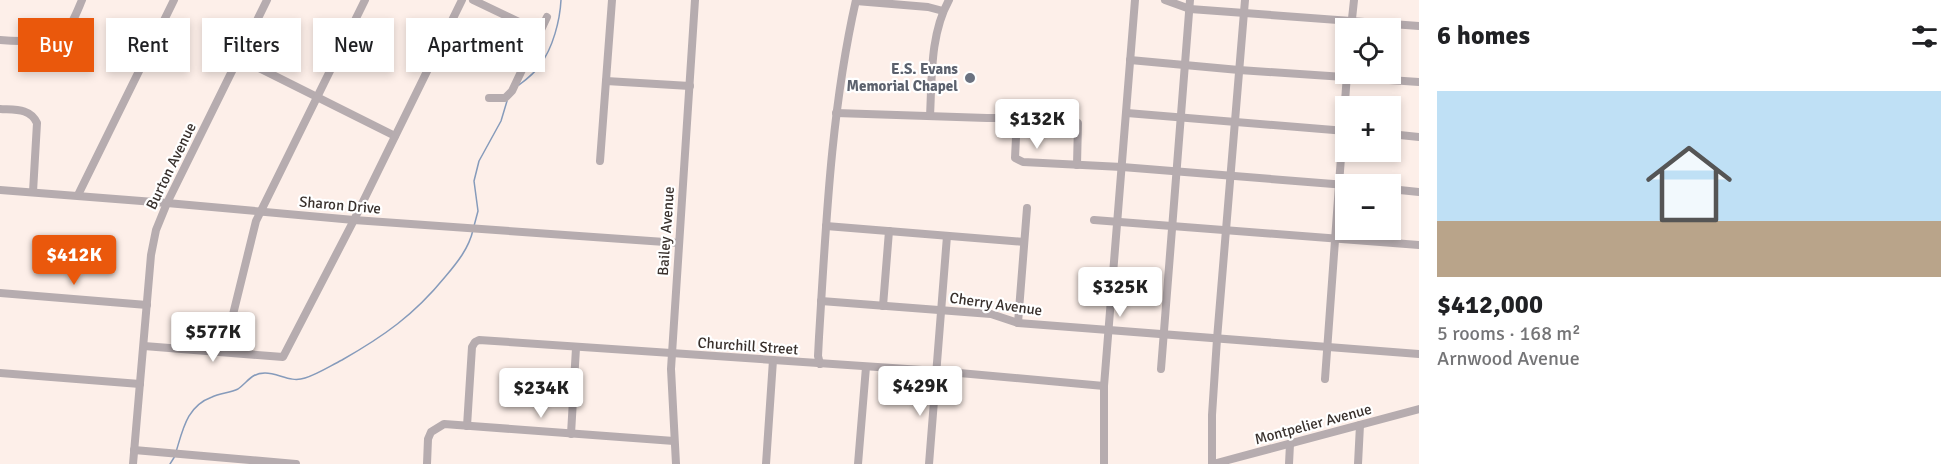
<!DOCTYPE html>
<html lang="en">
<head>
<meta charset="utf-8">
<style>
  :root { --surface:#fff; --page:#f6f6f6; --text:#202124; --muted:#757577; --accent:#ea580c }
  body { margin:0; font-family:Signika,sans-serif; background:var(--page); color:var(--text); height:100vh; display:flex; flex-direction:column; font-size:22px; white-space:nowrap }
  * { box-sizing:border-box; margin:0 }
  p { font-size:20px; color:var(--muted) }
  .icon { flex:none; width:33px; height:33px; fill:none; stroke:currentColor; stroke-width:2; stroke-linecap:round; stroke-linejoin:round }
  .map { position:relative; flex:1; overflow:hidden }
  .panel { display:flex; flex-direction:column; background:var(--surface); width:540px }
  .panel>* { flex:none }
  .guide { position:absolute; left:18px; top:18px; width:570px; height:54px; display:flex; gap:12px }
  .tools { position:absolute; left:1335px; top:18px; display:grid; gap:12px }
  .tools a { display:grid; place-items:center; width:66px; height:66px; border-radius:0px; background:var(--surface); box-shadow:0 3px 9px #0003; font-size:30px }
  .price { position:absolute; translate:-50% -51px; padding:0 14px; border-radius:6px; background:#fff; color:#222; font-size:20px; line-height:39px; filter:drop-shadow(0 2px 3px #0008) }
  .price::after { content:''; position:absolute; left:50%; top:36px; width:18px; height:14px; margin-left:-9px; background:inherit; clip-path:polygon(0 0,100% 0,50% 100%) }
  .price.active { background:var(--accent); color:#fff }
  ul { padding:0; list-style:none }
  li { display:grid; align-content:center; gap:12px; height:318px; padding:0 18px }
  li span { display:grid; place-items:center; height:186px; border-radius:0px; color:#555 }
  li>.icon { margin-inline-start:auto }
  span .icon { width:108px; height:108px; fill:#fffc; stroke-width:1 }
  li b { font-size:26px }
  h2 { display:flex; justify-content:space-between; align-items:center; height:72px; padding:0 18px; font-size:26px }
  .pill { padding:0 21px; border-radius:0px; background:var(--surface); box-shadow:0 3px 9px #0003; font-size:21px; line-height:54px }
  .pill.active { background:var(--accent); color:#fff }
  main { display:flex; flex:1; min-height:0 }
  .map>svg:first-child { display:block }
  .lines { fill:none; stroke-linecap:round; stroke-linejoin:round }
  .stream { stroke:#869bbb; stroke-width:1.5 }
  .minor { stroke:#b6acaf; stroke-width:8 }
  .worship-dot { fill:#6b7280; stroke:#fff; stroke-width:2 }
  .labels { text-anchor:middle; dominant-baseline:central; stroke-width:4.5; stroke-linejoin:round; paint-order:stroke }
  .worship-label { font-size:15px; font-weight:bold; fill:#5b616d; stroke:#fff; text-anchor:end }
  .street-label { font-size:15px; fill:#39312d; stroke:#fff }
</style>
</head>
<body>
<main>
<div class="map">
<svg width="1419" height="464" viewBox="0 0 1419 464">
  <rect width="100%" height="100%" fill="#fdefe9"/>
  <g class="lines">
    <g class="stream">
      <path d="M519,85c8,-6 16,-12 21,-20 13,-17 20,-45 21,-65"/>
      <path d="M474,226l4,-15 -4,-30 5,-20 22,-40 6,-20"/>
      <path d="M176,452c7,-23 11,-46 36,-55 8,-4 18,-4 26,-8 10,-7 13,-16 27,-16 14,0 25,10 40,5 13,-4 25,-12 37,-18 42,-24 72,-45 103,-83 12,-14 24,-29 28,-47"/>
      <path d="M170,464l5,-8"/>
    </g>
    <g class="minor">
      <path d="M473,0l67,32"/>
      <path d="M1165,0l25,9 229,17"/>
      <path d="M856,1l72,6 15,4"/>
      <path d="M1351,28l3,-28"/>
      <path d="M0,40c24,2 57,3 72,-18 4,-7 7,-15 10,-22"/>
      <path d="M239,58l156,78"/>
      <path d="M1130,60l109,10 180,12"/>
      <path d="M606,81l84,5"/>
      <path d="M489,98h16l7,-7 35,-74"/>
      <path d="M0,109c15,1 30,-1 37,14l-4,69"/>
      <path d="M836,113l151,5h83l8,5 -1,42"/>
      <path d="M1127,113l219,18"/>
      <path d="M930,116c2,-38 0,-82 19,-116"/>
      <path d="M1017,117l-2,41 8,4 99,5 224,18"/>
      <path d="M1390,134l29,3"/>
      <path d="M600,161l12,-161"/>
      <path d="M1390,189l29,3"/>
      <path d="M0,190l167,13 187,17 325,23"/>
      <path d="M78,195l96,-195"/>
      <path d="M1094,220l325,25"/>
      <path d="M826,226l198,16"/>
      <path d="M0,293l147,12"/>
      <path d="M821,301l170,13 27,9 401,31"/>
      <path d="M883,306l6,-75"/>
      <path d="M1018,323l9,-115"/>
      <path d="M144,346l139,11 71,-137 108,-220"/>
      <path d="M224,351l32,-130 109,-221"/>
      <path d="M820,364l-2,-8 1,-19c7,-113 12,-227 37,-337"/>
      <path d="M1161,369l29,-369"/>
      <path d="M0,373l140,11"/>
      <path d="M1325,379l22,-305"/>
      <path d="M467,426l5,-79 3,-5 4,-2 458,31 167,15"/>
      <path d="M571,434l5,-86"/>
      <path d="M134,450l162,14"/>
      <path d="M133,464l18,-209 5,-25 11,-27 100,-203"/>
      <path d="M427,464l1,-25 3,-7 13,-8 230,17"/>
      <path d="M676,464l-5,-95 24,-369"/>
      <path d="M766,464l7,-104"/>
      <path d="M858,464l8,-97"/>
      <path d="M929,464l18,-228"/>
      <path d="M1104,464v-78l31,-386"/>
      <path d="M1212,464v-49l5,-76 28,-339"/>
      <path d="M1213,464l206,-55"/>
      <path d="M1289,464l1,-20"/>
      <path d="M1358,464l2,-39"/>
    </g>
  </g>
  <circle class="worship-dot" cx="970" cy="78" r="6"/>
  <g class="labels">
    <g class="worship-label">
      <text x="958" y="69">E.S. Evans<tspan x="958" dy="17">Memorial Chapel</tspan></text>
    </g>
    <g class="street-label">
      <text transform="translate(171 166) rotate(-64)">Burton Avenue</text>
      <text transform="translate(340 205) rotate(5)">Sharon Drive</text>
      <text transform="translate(666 231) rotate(-86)">Bailey Avenue</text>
      <text transform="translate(996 304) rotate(8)">Cherry Avenue</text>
      <text transform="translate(748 346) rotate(4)">Churchill Street</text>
      <text transform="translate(1313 424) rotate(-15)">Montpelier Avenue</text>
    </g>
  </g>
</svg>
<div class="tools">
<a><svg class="icon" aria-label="locate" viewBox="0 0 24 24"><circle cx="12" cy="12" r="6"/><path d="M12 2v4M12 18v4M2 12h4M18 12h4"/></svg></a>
<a>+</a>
<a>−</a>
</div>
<b class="price" style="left:1037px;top:150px">$132K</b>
<b class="price active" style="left:74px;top:286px">$412K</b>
<b class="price" style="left:1120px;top:318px">$325K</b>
<b class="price" style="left:213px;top:363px">$577K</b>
<b class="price" style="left:920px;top:417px">$429K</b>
<b class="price" style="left:541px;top:419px">$234K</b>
<div class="guide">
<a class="pill active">Buy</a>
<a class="pill">Rent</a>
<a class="pill">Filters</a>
<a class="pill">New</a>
<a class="pill">Apartment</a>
</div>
</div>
<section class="panel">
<h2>6 homes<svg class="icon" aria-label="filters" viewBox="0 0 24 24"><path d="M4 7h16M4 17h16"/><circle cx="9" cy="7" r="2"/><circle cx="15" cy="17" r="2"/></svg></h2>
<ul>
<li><span style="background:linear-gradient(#bfe0f5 70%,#b9a48a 0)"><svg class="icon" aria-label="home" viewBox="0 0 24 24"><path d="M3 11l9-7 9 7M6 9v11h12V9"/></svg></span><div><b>$412,000</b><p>5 rooms · 168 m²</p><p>Arnwood Avenue</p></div></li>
</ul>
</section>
</main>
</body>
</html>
